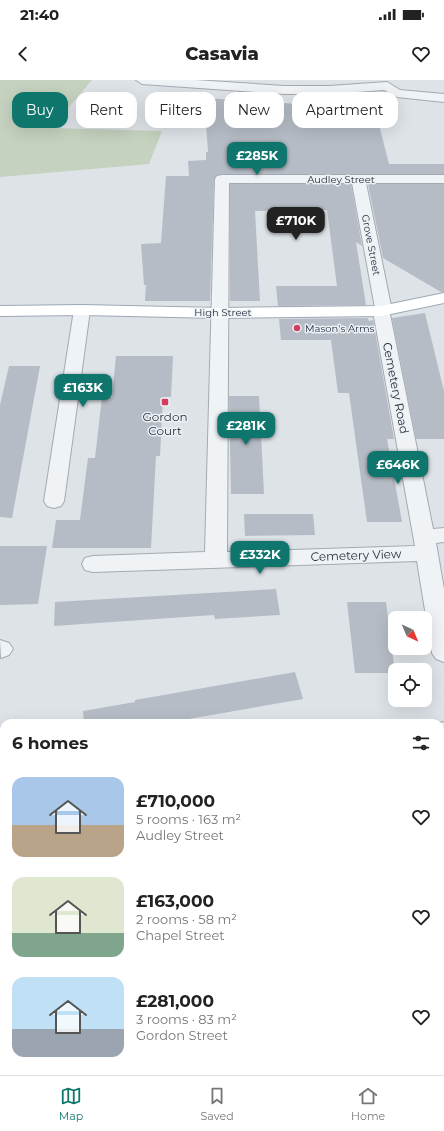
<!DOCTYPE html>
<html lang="en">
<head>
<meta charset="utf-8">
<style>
  :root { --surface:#fff; --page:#f6f6f6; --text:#222; --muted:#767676; --line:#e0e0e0; --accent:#0f766e }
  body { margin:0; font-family:Montserrat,sans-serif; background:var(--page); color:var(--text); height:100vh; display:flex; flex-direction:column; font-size:15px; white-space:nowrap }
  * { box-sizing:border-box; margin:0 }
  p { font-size:13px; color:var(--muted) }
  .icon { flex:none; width:22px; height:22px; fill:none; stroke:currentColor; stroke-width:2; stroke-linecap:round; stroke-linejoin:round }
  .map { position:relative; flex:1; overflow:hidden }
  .panel { position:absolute; left:0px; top:639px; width:444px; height:356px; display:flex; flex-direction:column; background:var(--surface); border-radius:12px 12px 0 0; box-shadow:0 4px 16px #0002 }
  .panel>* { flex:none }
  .guide { position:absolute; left:12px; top:12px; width:420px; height:36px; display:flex; gap:8px }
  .needle { width:26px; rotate:136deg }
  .tools { position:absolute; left:388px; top:531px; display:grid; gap:8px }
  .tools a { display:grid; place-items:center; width:44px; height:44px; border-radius:8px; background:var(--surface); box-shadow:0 4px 16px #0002; font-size:20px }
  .price { position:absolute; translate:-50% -34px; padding:0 9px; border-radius:8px; background:var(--accent); color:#fff; font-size:13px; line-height:26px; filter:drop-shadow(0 1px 2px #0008) }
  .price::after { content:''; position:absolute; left:50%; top:24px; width:12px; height:9px; margin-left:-6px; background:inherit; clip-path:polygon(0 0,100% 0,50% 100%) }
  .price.selected { background:#222; color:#fff }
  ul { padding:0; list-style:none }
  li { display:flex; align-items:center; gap:12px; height:100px; padding:0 12px }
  li span { display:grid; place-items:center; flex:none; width:112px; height:80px; border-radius:12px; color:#555 }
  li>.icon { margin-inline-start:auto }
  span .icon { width:48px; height:48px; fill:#fffc; stroke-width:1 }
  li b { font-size:17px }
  h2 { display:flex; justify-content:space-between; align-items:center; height:48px; padding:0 12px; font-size:17px }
  .tag { padding:0 14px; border-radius:12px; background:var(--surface); box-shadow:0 4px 16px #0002; font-size:14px; line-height:36px }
  .tag.selected { background:var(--accent); color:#fff }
  .status { display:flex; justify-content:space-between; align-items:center; height:28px; padding:0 20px; background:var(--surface); direction:ltr }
  .status svg { height:11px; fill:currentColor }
  header { display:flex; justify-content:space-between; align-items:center; height:52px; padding:0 12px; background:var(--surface); font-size:18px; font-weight:800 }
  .dock { display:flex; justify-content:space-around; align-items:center; height:56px; border-top:1px solid var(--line); background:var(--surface); font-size:11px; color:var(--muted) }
  .dock a { display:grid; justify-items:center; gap:2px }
  .dock .selected { color:var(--accent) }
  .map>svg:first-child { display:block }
  .green { fill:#c5d2bf }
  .building { fill:#b5bcc5 }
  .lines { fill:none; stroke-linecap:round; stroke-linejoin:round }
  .minor-casing { stroke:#a3aab2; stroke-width:2 }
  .major-casing { stroke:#9da8b4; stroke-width:2 }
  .minor { fill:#f0f3f6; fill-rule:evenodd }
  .major { fill:#fff; fill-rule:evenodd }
  .poi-dot { fill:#d13e62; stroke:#edf1f5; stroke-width:1.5 }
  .labels { text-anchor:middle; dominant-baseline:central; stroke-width:3; stroke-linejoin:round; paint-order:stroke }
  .far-street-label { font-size:10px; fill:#27323f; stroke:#edf1f5 }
  .far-poi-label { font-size:10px; fill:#27323f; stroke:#edf1f5; text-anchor:start }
  .street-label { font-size:12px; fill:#27323f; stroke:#edf1f5 }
  .poi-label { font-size:12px; fill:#27323f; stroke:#edf1f5 }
</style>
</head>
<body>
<div class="status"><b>21:40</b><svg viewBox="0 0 49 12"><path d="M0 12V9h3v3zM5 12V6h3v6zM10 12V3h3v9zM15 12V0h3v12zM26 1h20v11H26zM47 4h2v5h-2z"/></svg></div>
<header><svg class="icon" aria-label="back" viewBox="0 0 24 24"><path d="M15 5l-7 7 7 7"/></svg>Casavia<svg class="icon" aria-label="heart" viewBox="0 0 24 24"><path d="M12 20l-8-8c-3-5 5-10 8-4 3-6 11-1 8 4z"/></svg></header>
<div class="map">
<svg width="444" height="995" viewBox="0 0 444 995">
  <rect width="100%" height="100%" fill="#dee3e8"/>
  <g class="green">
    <path d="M0,0h92l-41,48 111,3 -13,33 -149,13z"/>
    <path d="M440,760l4,2v233h-444v-37l4,-1v34h436z"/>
  </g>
  <g class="building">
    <path d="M204,18l112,7 1,-4 35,2 2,-4 19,2 16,63h55v10l-227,1 -3,4 -4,122h-65l1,-16h-2l-3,-41 20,-1 5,-67h23l-1,-15 18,-1v-8h2z"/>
    <path d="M230,104h121l11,62 -6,-4 10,63 -88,1 -2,-20h61l-10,-76 -72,1 5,90h-30z"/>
    <path d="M368,104h76v108h-3l-58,-34z"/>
    <path d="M425,233l19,78v48h-28l-24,-121z"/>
    <path d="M368,238l1,3 4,-1 21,119h-7l15,83h-35l-18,-129h-11l-7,-53h-50l-2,-21z"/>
    <path d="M116,276h57l-2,41h-8l-3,59h-4l-5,92h-99l4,-28h24l8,-62h7l7,-61h10z"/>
    <path d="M9,286h31l-28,152 -12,-1v-112z"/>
    <path d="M229,316h30l5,98h-33z"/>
    <path d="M244,434h69l2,21 -70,1z"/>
    <path d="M0,466h47l-9,58 -38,1z"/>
    <path d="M276,509l4,26 -65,4 -1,-4 -160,11 1,-24z"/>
    <path d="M347,522h39l9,71h-40z"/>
    <path d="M295,592l8,27 -137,24h-82l-1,-12 52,-9v-2z"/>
  </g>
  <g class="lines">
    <g class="minor-casing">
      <g id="minor">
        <path d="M136,0h59l89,6h45l58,-4 13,8 44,4v8l-47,-5 -13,-7 -55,4h-45l-142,-10z"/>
        <path d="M222,95h222v8h-78l26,128 -2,3 43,215 11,-1v14l-8,1 8,46v73l-8,-3 -4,-6 -15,-92 -324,11 -8,-2 -3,-6 3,-6 8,-2 112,-4 10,-373 2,-3zM229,103h123l23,125 -2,3 42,235 -188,6z"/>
        <path d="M82,225l6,1 2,4 -26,191 -3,5 -7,2 -7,-2 -3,-5 30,-191 2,-4z"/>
        <path d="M0,560l9,3 4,6 -4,6 -8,3z"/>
        <path d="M444,642v20l-4,1 -1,-20z"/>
        <path d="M440,709l4,1v24l-4,-1z"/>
        <rect x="0" y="717" width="4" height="24"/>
      </g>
    </g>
    <g class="major-casing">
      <path id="major" d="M444,213v10l-63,13 -162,2 -137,-3 -82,1v-10l82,-1 137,3 162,-2z"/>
    </g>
    <use href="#minor" class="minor"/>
    <use href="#major" class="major"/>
  </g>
  <g class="poi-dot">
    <circle cx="297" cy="248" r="4"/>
    <rect x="161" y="318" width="8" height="8" rx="2"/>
  </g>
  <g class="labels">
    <g class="far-street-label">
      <text x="341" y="99">Audley Street</text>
      <text transform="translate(371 165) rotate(79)">Grove Street</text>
      <text x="223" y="232">High Street</text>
    </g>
    <g class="far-poi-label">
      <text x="305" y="248">Mason's Arms</text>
    </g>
    <g class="street-label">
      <text transform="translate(396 308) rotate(79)">Cemetery Road</text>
      <text transform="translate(356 475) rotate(-2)">Cemetery View</text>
    </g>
    <g class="poi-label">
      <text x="165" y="336">Gordon<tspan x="165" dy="14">Court</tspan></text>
    </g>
  </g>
</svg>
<div class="tools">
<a><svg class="needle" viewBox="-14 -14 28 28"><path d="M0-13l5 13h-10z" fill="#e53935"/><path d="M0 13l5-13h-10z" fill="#767676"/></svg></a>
<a><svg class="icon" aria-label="locate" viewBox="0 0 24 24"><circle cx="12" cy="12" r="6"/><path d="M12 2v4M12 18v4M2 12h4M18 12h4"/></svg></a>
</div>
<b class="price" style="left:257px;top:96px">£285K</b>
<b class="price selected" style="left:296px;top:161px">£710K</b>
<b class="price" style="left:83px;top:328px">£163K</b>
<b class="price" style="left:246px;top:366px">£281K</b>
<b class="price" style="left:398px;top:405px">£646K</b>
<b class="price" style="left:260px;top:495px">£332K</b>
<div class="guide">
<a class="tag selected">Buy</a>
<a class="tag">Rent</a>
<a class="tag">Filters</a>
<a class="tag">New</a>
<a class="tag">Apartment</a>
</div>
<section class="panel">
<h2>6 homes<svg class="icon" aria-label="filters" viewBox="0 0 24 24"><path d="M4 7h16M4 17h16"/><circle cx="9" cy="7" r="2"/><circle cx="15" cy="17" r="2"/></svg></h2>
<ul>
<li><span style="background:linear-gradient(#a9c7e8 60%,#b9a48a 0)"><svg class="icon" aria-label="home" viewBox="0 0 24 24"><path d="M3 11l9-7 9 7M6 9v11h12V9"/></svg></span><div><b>£710,000</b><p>5 rooms · 163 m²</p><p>Audley Street</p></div><svg class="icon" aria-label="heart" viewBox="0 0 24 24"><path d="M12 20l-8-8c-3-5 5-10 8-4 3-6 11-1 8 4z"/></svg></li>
<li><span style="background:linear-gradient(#dfe7d0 70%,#7fa58c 0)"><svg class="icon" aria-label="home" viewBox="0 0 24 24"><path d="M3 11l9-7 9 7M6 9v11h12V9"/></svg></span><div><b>£163,000</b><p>2 rooms · 58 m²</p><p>Chapel Street</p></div><svg class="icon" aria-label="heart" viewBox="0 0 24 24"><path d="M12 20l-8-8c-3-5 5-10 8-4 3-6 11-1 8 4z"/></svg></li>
<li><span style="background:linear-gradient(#bfe0f5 65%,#9aa5b1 0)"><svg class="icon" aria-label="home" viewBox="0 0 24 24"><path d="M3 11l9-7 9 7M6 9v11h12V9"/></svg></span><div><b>£281,000</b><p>3 rooms · 83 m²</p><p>Gordon Street</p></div><svg class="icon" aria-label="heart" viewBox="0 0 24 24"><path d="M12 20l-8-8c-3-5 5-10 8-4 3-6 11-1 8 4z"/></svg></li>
</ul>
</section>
</div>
<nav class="dock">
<a class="selected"><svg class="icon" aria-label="map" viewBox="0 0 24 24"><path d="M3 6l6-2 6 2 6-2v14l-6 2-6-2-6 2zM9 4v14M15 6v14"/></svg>Map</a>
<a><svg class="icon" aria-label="saved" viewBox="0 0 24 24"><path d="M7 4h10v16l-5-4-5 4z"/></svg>Saved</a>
<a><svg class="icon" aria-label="home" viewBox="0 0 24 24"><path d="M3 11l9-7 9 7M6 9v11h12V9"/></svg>Home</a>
</nav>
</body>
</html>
